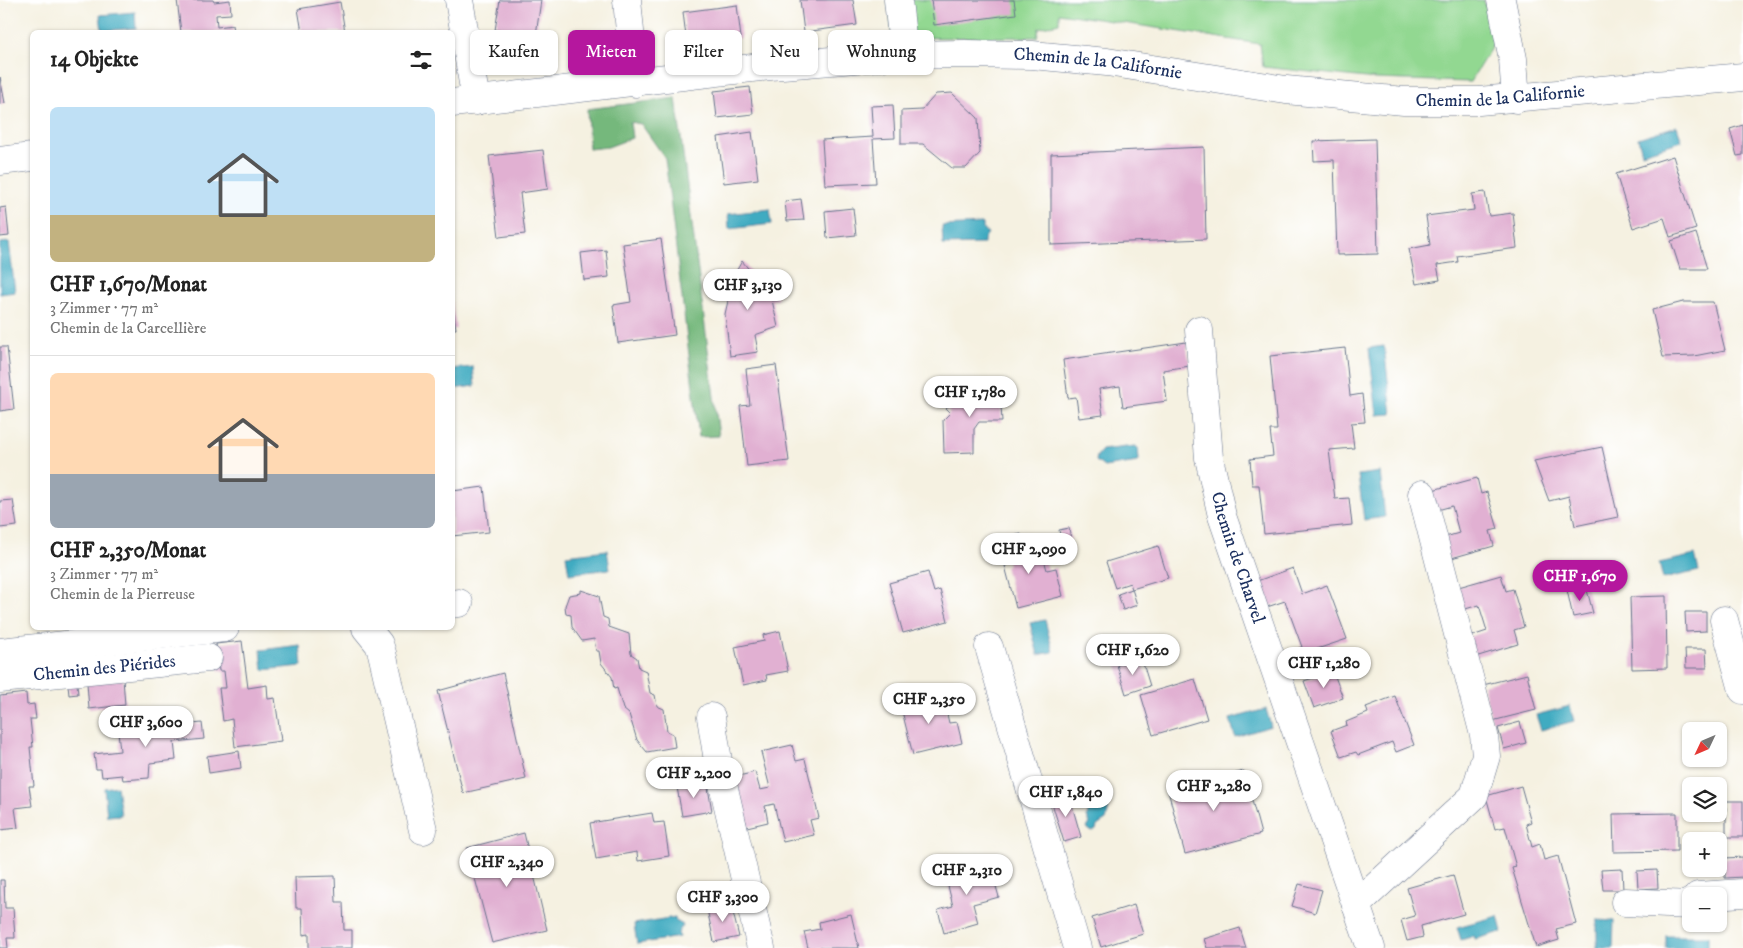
<!DOCTYPE html>
<html lang="de">
<head>
<meta charset="utf-8">
<style>
  :root { --surface:#fff; --page:#f6f6f6; --text:#222; --muted:#767676; --line:#e0e0e0; --accent:#b5179e }
  body { margin:0; font-family:"IM FELL DW Pica",serif; background:var(--page); color:var(--text); height:100vh; display:flex; flex-direction:column; font-size:19px; white-space:nowrap }
  * { box-sizing:border-box; margin:0 }
  p { font-size:16px; color:var(--muted) }
  .icon { flex:none; width:28px; height:28px; fill:none; stroke:currentColor; stroke-width:2; stroke-linecap:round; stroke-linejoin:round }
  .map { position:relative; flex:1; overflow:hidden }
  .details { position:absolute; left:30px; top:30px; width:425px; height:600px; display:flex; flex-direction:column; background:var(--surface); border-radius:8px; box-shadow:0 1px 4px #0004 }
  .details>* { flex:none }
  .guide { position:absolute; left:470px; top:30px; width:475px; height:45px; display:flex; gap:10px }
  .needle { width:32px; rotate:226deg }
  .tools { position:absolute; left:1682px; top:722px; display:grid; gap:10px }
  .tools a { display:grid; place-items:center; width:45px; height:45px; border-radius:8px; background:var(--surface); box-shadow:0 1px 4px #0004; font-size:25px }
  .price { position:absolute; translate:-50% -42px; padding:0 11px; border-radius:18px; background:#fff; color:#222; font-size:16px; line-height:32px; filter:drop-shadow(0 1px 2px #0008) }
  .price::after { content:''; position:absolute; left:50%; top:30px; width:15px; height:11px; margin-left:-8px; background:inherit; clip-path:polygon(0 0,100% 0,50% 100%) }
  .price.on { background:var(--accent); color:#fff }
  ul { padding:0; list-style:none }
  li { display:grid; align-content:center; gap:10px; height:265px; padding:0 20px }
  li+li { border-top:1px solid var(--line) }
  li span { display:grid; place-items:center; height:155px; border-radius:8px; color:#555 }
  li>.icon { margin-inline-start:auto }
  span .icon { width:90px; height:90px; fill:#fffc; stroke-width:1 }
  li b { font-size:21px }
  h2 { display:flex; justify-content:space-between; align-items:center; height:60px; padding:0 20px; font-size:21px }
  .chip { padding:0 18px; border-radius:8px; background:var(--surface); box-shadow:0 1px 4px #0004; font-size:18px; line-height:45px }
  .chip.on { background:var(--accent); color:#fff }
  .map>svg:first-child { display:block }
  .green { fill:#92d891; stroke:#568478 }
  .forest { fill:#75b87b; stroke:#48746c }
  .water { fill:#41abc1; stroke:#2e6d90 }
  .building { fill:#e1b0d2 }
  .lines { fill:none; stroke-linecap:round; stroke-linejoin:round }
  .minor-casing { stroke:#67738c; stroke-width:29 }
  .minor { stroke:#fff; stroke-width:28 }
  .labels { text-anchor:middle; dominant-baseline:central; stroke-width:4; stroke-linejoin:round; paint-order:stroke }
  .street-label { font-size:18px; fill:#1b2f5e; stroke:#fff }
</style>
</head>
<body>
<div class="map">
<svg width="1743" height="948" viewBox="0 0 1743 948">
  <rect width="100%" height="100%" fill="#fff"/>
  <filter id="ink" filterUnits="userSpaceOnUse"><feTurbulence type="fractalNoise" baseFrequency=".02" numOctaves="2"/><feDisplacementMap in="SourceGraphic" scale="10" xChannelSelector="R" yChannelSelector="G"/><feConvolveMatrix kernelMatrix="1 2 1 2 8 2 1 2 1" color-interpolation-filters="sRGB"/></filter>
  <filter id="wash" filterUnits="userSpaceOnUse"><feTurbulence type="fractalNoise" baseFrequency=".0096" numOctaves="4" result="noise"/><feDisplacementMap in="SourceGraphic" scale="20" xChannelSelector="R" yChannelSelector="G"/><feGaussianBlur stdDeviation="1.12" result="paint"/><feColorMatrix in="noise" values="0 0 0 0 0 0 0 0 0 0 0 0 0 0 0 0 0 1.4 0 .05"/><feComposite in="paint" operator="in"/></filter>
  <g filter="url(#wash)">
    <rect width="100%" height="100%" fill="#f5f1e1"/>
    <path class="green" d="M888,0h596l10,43 -24,39 -94,-3 -113,-12 -3,-23 -201,-31v10l-20,5 -2,9 -144,1z"/>
    <path class="forest" d="M676,98l43,338 -20,1 -34,-279 -24,-34 -11,-2 2,16 -24,9 -19,2 -2,-40z"/>
    <g class="water">
      <path d="M135,12l1,16 -34,3 -2,-16z"/>
      <path d="M1677,126l5,15 -40,12 -4,-15z"/>
      <path d="M770,209l2,15 -43,5 -1,-15z"/>
      <path d="M983,224v6l5,3 -4,6v5l-41,1 -1,-19z"/>
      <path d="M9,242l6,50 -15,2v-51z"/>
      <path d="M1384,346l8,68 -15,1 -8,-67z"/>
      <path d="M473,367l2,19 -22,3v-20z"/>
      <path d="M1135,446l3,2 1,12 -1,2 -34,5 -8,-6 1,-5 5,-6z"/>
      <path d="M1380,472l5,45 -21,3 -6,-45z"/>
      <path d="M607,550l3,19 -41,5 -3,-19z"/>
      <path d="M1695,555l4,16 -36,8 -4,-16z"/>
      <path d="M1045,620l8,32 -15,3 -8,-32z"/>
      <path d="M300,645l2,21 -39,4 -2,-20z"/>
      <path d="M1570,706l4,15 -33,9 -5,-15z"/>
      <path d="M1266,709l5,17 -36,11 -5,-18z"/>
      <path d="M1091,785c18,-4 20,23 15,35l-9,6 -1,4 -4,2 -5,-4 3,-5 -3,-6 2,-9 -4,-14z"/>
      <path d="M117,786l4,29 -14,1 -3,-28z"/>
      <path d="M1498,916l4,16 -27,7 -1,-3 -13,4 -4,-13z"/>
      <path d="M675,917l1,4 7,4 -5,8 1,4 -42,7 -3,-20z"/>
      <path d="M1597,920l17,1 -1,27h-16z"/>
      <rect x="1666" y="936" width="42" height="12"/>
    </g>
    <g id="blocks">
      <g class="building">
        <path d="M177,0h36l1,2 16,-2 1,14 -15,1 1,12 16,-2 1,7h-53z"/>
        <path d="M500,0h41l-5,35 -41,-5z"/>
        <path d="M800,0h53l4,25 -53,7z"/>
        <path d="M931,0h83l2,14 -82,11z"/>
        <path d="M340,2l5,30h-43l-4,-23z"/>
        <path d="M737,5l4,33 -54,7 -4,-33z"/>
        <path d="M0,77l5,26 -5,1z"/>
        <path d="M750,87l3,27 -36,4 -3,-27z"/>
        <path d="M952,93l26,25 2,35 -14,15h-14l-29,-24h-22v-33l21,-1 14,-16z"/>
        <path d="M893,105l2,33 -22,1 3,44 -51,2 -3,-45 51,-3 -2,-31z"/>
        <path d="M1743,125v30l-6,1 -7,-27z"/>
        <path d="M752,132l6,47 -34,4 -6,-46z"/>
        <path d="M1375,139l3,115 -41,1 -3,-95 -20,1 -1,-20z"/>
        <path d="M1204,147l2,92 -155,6v-91z"/>
        <path d="M543,150l5,39 -28,4 5,41 -26,3 -10,-81z"/>
        <path d="M1673,156l23,73 -26,8 -6,-19 -31,10 -17,-54z"/>
        <path d="M1485,192l4,24 24,-3 4,35 -60,8 1,6 -21,3 3,15 -24,4 -7,-35 21,-4 -4,-29 48,-6 -2,-16z"/>
        <path d="M801,199l3,21 -17,1 -2,-20z"/>
        <path d="M6,207l3,29 -9,1v-29z"/>
        <path d="M853,208l3,27 -29,3 -2,-27z"/>
        <path d="M1696,233l11,36h-27l-9,-28z"/>
        <path d="M661,239l14,96 -57,8 -5,-38 18,-3 -8,-58z"/>
        <path d="M606,250l3,27 -25,3 -3,-27z"/>
        <path d="M742,261l20,24h14l2,15h-6l6,27 -23,8 3,17 -28,4 -5,-42 3,-13 -2,-12z"/>
        <path d="M452,301l4,28h-4z"/>
        <path d="M1683,302h30l12,48 -31,6 -31,1 -11,-47z"/>
        <path d="M1186,342l4,24 -27,4 4,31 -44,6 -3,-21 -21,3 4,26 -24,3 -3,-21 -8,1 -5,-38z"/>
        <path d="M0,347h7l7,62 -14,2z"/>
        <path d="M1345,348l5,48 12,-2 3,28 -14,1 3,25 -25,2 6,49 14,-1 3,27 -88,9 -5,-49h-7l-2,-26 23,-3 -3,-26h7l-7,-74z"/>
        <path d="M776,365l13,96 -42,5 -7,-60 10,-1 -4,-36z"/>
        <path d="M1000,388l2,34h-23l-5,7v23l-30,1 -1,-33 7,-7 -4,-4 12,-13 3,2 10,-8z"/>
        <path d="M1602,447l16,70 -43,9 -6,-30 -20,5 -15,-40z"/>
        <path d="M1477,478l4,16 6,-2 11,37 -8,2 4,15 -46,13 -6,-21 17,-5 -7,-27 -18,5 -5,-20z"/>
        <path d="M484,487l5,45 -37,4v-45z"/>
        <path d="M13,500l4,26 -17,2v-27z"/>
        <path d="M1069,528l2,11 -10,1 -2,-10z"/>
        <path d="M1021,534l7,26 15,-4 4,14 9,-2 7,28 -47,12 -11,-42 3,-1 -6,-26z"/>
        <path d="M1158,546l10,32 -36,11 -2,-6 -15,5 -9,-26z"/>
        <path d="M1293,568l9,26 25,-9 20,54 -30,10 6,16 -21,8 -8,-23 8,-3 -17,-46 -18,6 -10,-26z"/>
        <path d="M928,572l6,20 6,-2 8,31 -45,12 -14,-50z"/>
        <path d="M1501,575l5,16 7,-2 11,38 -10,3 4,14 -43,13 -6,-20 18,-6 -8,-26 -17,5 -7,-22z"/>
        <path d="M1586,586l7,27 -20,4 -6,-27z"/>
        <path d="M1132,589l5,16 -14,5 -5,-16z"/>
        <path d="M581,590l18,6 4,21 5,2 1,8 20,7 2,20 6,4 2,10 7,3 4,22 5,2 2,11 7,3 3,22 6,3 2,13 -28,5 -10,-12 -8,-26 -6,-5 -6,-21 -3,1 -2,-12 -11,-14 -2,-12h-3l-2,-12 -12,2 -10,-14 -1,-12 -5,-1 -1,-8 4,-11 12,-2z"/>
        <path d="M1666,596l1,72 -35,1 -2,-72z"/>
        <path d="M1685,612h21v19l-20,1z"/>
        <path d="M780,631l8,40 -22,4 1,5 -24,5 -8,-38 29,-6 -1,-6z"/>
        <path d="M242,641l6,47 19,-3 1,14 7,-1 6,43 -46,6 -3,-28 -9,2 -4,-33h7l-2,-17h-5l-3,-27z"/>
        <path d="M1685,649h21l1,19h-21z"/>
        <path d="M1141,657l9,29 -24,8 -9,-29z"/>
        <path d="M1333,671l10,27 -29,10 -10,-27z"/>
        <path d="M503,673l23,106 -63,14 -25,-102z"/>
        <path d="M1527,674l9,36 -44,11 -9,-36z"/>
        <path d="M123,679l2,26 -36,4 -2,-26z"/>
        <path d="M1195,679l12,40 -54,16 -12,-40z"/>
        <path d="M77,684l1,10 -9,1 -1,-10z"/>
        <path d="M26,693l1,12 7,-1 2,15h-6l3,28h-3l4,39h-5l3,20 -17,2 3,20 -18,2v-134z"/>
        <path d="M942,693l7,30 8,-1 5,21 -49,12 -13,-52z"/>
        <path d="M1395,696l19,49 -18,7 -4,-10 -34,13 -2,-3 -15,5 -10,-26 16,-6 -1,-3 22,-9 -2,-6z"/>
        <path d="M172,716l1,10 29,-3 2,16 -30,3 2,18 -26,3 -1,15 -26,2 -1,-5 -20,2 -1,-8h-5l-2,-15 26,-3 -2,-20 27,-4 -1,-7z"/>
        <path d="M1520,722l6,21 -22,6 -6,-21z"/>
        <path d="M792,745l4,16 9,-2 14,59 -9,2 4,15 -31,7 -9,-38 -9,2 3,16 -21,5 -12,-50 20,-5 5,18 10,-2 -9,-36z"/>
        <path d="M239,751l2,17 -32,5 -2,-17z"/>
        <path d="M1244,771l17,63 -76,20 -17,-63z"/>
        <path d="M707,782l5,29 -30,5 -5,-29z"/>
        <path d="M1521,786l10,36 -5,2 6,23 8,-3 4,16 14,-4 18,68 -20,5 3,11 -23,7 -24,-79 4,-1 -11,-40 -10,2 -9,-33z"/>
        <path d="M1069,795l12,42 -17,5 -13,-42z"/>
        <rect x="1726" y="801" width="17" height="36"/>
        <path d="M652,813l2,10 10,-1 5,34 -31,5 -1,-9 -41,7 -6,-36z"/>
        <path d="M1677,813v38l-63,1 -1,-38z"/>
        <path d="M524,833l23,97 -55,13 -25,-95z"/>
        <path d="M1743,857v20l-18,1v-20z"/>
        <path d="M989,862l10,35 -26,7 5,19 -34,10 -6,-23 15,-4 -8,-32z"/>
        <path d="M1622,869l1,21h-20l-2,-20z"/>
        <path d="M1657,870l1,18 -20,1 -1,-18z"/>
        <path d="M1453,875l11,39 -43,12 2,11 -16,4 -6,-21 14,-4 -8,-28z"/>
        <path d="M335,876l1,26h7l1,28h8v18h-43v-14l-6,1 -1,-27h-6l-1,-31z"/>
        <path d="M0,880h4l1,28h8l2,30h-8l1,10h-8z"/>
        <path d="M1299,884l23,6 -7,23 -23,-7z"/>
        <path d="M731,904l8,33 -25,5 -7,-33z"/>
        <path d="M1134,905l9,29 -42,13 -9,-29z"/>
        <path d="M851,914l8,34h-51l-4,-16 16,-3 -1,-7z"/>
        <path d="M1240,928l6,20h-39l-3,-9z"/>
      </g>
    </g>
  </g>
  <g filter="url(#ink)">
    <use href="#blocks" fill-opacity="0" stroke="#67738c" stroke-width="1"/>
    <g class="lines">
      <g class="minor-casing">
        <g id="minor">
          <path d="M459,0l17,101"/>
          <path d="M627,0l8,83"/>
          <path d="M898,0l6,55"/>
          <path d="M1501,0l12,59 3,40"/>
          <path id="s1" d="M452,103l318,-37 134,-11 61,-1 67,1 75,7 179,28 118,11h75l264,-24"/>
          <path d="M0,161l32,-4"/>
          <path id="s2" d="M1199,330l10,128 13,58 149,432"/>
          <path d="M452,604l7,-1"/>
          <path d="M1724,620l19,70"/>
          <path d="M366,628l13,16 3,9 41,177"/>
          <path d="M989,647l88,301"/>
          <path d="M0,652l225,-24"/>
          <path id="s3" d="M0,679l208,-21"/>
          <path d="M711,717l8,50 42,181"/>
          <path d="M1698,896l45,-3"/>
          <path d="M1625,902l64,3 2,-3"/>
          <path d="M1356,905l118,-109 12,-40 -2,-21 -62,-241"/>
        </g>
      </g>
      <use href="#minor" class="minor"/>
    </g>
  </g>
  <g class="labels">
    <g class="street-label">
      <text stroke="none"><textPath href="#s1" startOffset="649">Chemin de la Californie</textPath></text>
      <text stroke="none"><textPath href="#s1" startOffset="1054">Chemin de la Californie</textPath></text>
      <text stroke="none"><textPath href="#s2" startOffset="232">Chemin de Charvel</textPath></text>
      <text stroke="none"><textPath href="#s3" startOffset="105">Chemin des Piérides</textPath></text>
    </g>
  </g>
</svg>
<div class="tools">
<a><svg class="needle" viewBox="-14 -14 28 28"><path d="M0-13l5 13h-10z" fill="#e53935"/><path d="M0 13l5-13h-10z" fill="#767676"/></svg></a>
<a><svg class="icon" aria-label="layers" viewBox="0 0 24 24"><path d="M12 4l9 5-9 5-9-5zM3 14l9 5 9-5"/></svg></a>
<a>+</a>
<a>−</a>
</div>
<b class="price" style="left:748px;top:311px">CHF 3,130</b>
<b class="price" style="left:970px;top:418px">CHF 1,780</b>
<b class="price" style="left:1029px;top:575px">CHF 2,090</b>
<b class="price on" style="left:1580px;top:602px">CHF 1,670</b>
<b class="price" style="left:1133px;top:676px">CHF 1,620</b>
<b class="price" style="left:1324px;top:689px">CHF 1,280</b>
<b class="price" style="left:929px;top:725px">CHF 2,350</b>
<b class="price" style="left:146px;top:748px">CHF 3,600</b>
<b class="price" style="left:694px;top:799px">CHF 2,200</b>
<b class="price" style="left:1214px;top:812px">CHF 2,280</b>
<b class="price" style="left:1066px;top:818px">CHF 1,840</b>
<b class="price" style="left:507px;top:888px">CHF 2,340</b>
<b class="price" style="left:967px;top:896px">CHF 2,310</b>
<b class="price" style="left:723px;top:923px">CHF 3,300</b>
<div class="guide">
<a class="chip">Kaufen</a>
<a class="chip on">Mieten</a>
<a class="chip">Filter</a>
<a class="chip">Neu</a>
<a class="chip">Wohnung</a>
</div>
<section class="details">
<h2>14 Objekte<svg class="icon" aria-label="filters" viewBox="0 0 24 24"><path d="M4 7h16M4 17h16"/><circle cx="9" cy="7" r="2"/><circle cx="15" cy="17" r="2"/></svg></h2>
<ul>
<li><span style="background:linear-gradient(#bfe0f5 70%,#c2b280 0)"><svg class="icon" aria-label="home" viewBox="0 0 24 24"><path d="M3 11l9-7 9 7M6 9v11h12V9"/></svg></span><div><b>CHF 1,670/Monat</b><p>3 Zimmer · 77 m²</p><p>Chemin de la Carcellière</p></div></li>
<li><span style="background:linear-gradient(#ffd9b3 65%,#9aa5b1 0)"><svg class="icon" aria-label="home" viewBox="0 0 24 24"><path d="M3 11l9-7 9 7M6 9v11h12V9"/></svg></span><div><b>CHF 2,350/Monat</b><p>3 Zimmer · 77 m²</p><p>Chemin de la Pierreuse</p></div></li>
</ul>
</section>
</div>
</body>
</html>
